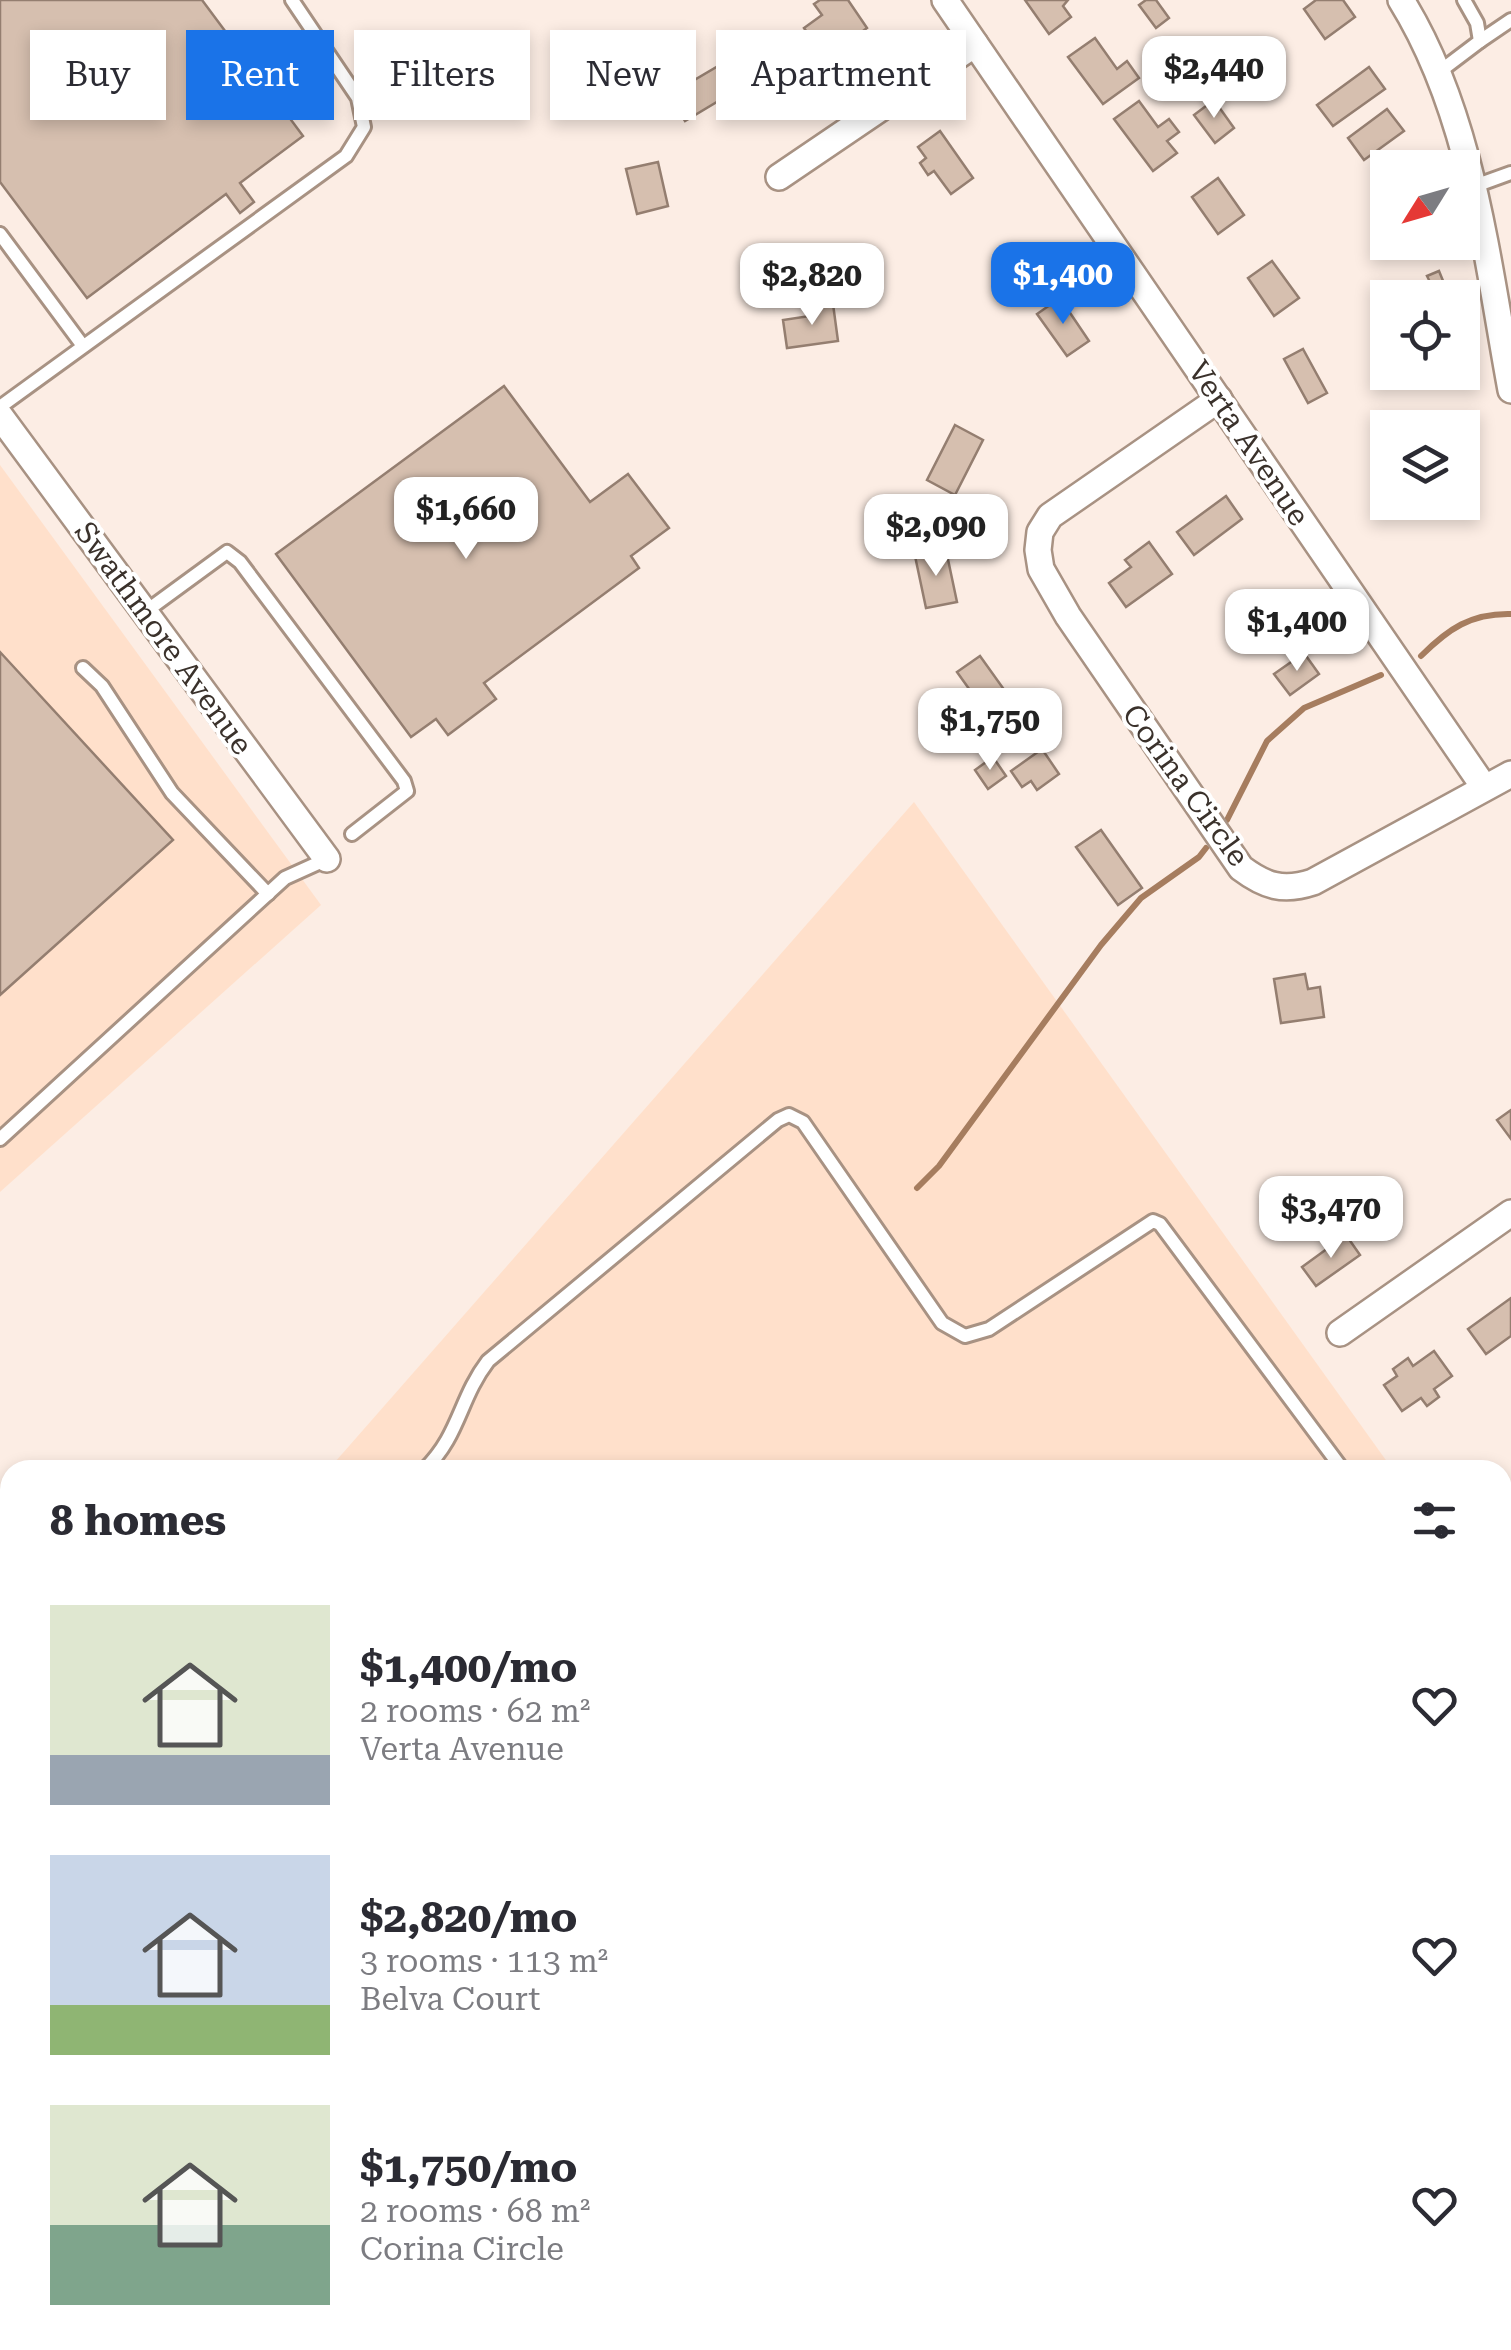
<!DOCTYPE html>
<html lang="en">
<head>
<meta charset="utf-8">
<style>
  :root { --surface:#fff; --page:#f2f2f3; --text:#2b2b33; --muted:#7c7c81; --accent:#1a73e8 }
  body { margin:0; font-family:"Roboto Serif",serif; background:var(--page); color:var(--text); height:100vh; display:flex; flex-direction:column; font-size:38px; white-space:nowrap }
  * { box-sizing:border-box; margin:0 }
  p { font-size:32px; color:var(--muted) }
  .icon { flex:none; width:55px; height:55px; fill:none; stroke:currentColor; stroke-width:2; stroke-linecap:round; stroke-linejoin:round }
  .map { position:relative; flex:1; overflow:hidden }
  .side { position:absolute; left:0px; top:1460px; width:1512px; height:890px; display:flex; flex-direction:column; background:var(--surface); border-radius:30px 30px 0 0; box-shadow:0 5px 15px #0003 }
  .side>* { flex:none }
  .hud { position:absolute; left:30px; top:30px; width:1000px; height:90px; display:flex; gap:20px }
  .needle { width:65px; rotate:233deg }
  .buttons { position:absolute; left:1370px; top:150px; display:grid; gap:20px }
  .buttons a { display:grid; place-items:center; width:110px; height:110px; border-radius:0px; background:var(--surface); box-shadow:0 5px 15px #0003; font-size:50px }
  .price { position:absolute; translate:-50% -85px; padding:0 22px; border-radius:20px; background:#fff; color:#222; font-size:32px; line-height:65px; filter:drop-shadow(0 2px 5px #0008) }
  .price::after { content:''; position:absolute; left:50%; top:60px; width:30px; height:22px; margin-left:-15px; background:inherit; clip-path:polygon(0 0,100% 0,50% 100%) }
  .price.on { background:var(--accent); color:#fff }
  ul { padding:0; list-style:none }
  li { display:flex; align-items:center; gap:30px; height:250px; padding:0 50px }
  li span { display:grid; place-items:center; flex:none; width:280px; height:200px; border-radius:0px; color:#555 }
  li>.icon { margin-inline-start:auto }
  span .icon { width:120px; height:120px; fill:#fffc; stroke-width:1 }
  li b { font-size:42px }
  h2 { display:flex; justify-content:space-between; align-items:center; height:120px; padding:0 50px; font-size:42px }
  .pill { padding:0 35px; border-radius:0px; background:var(--surface); box-shadow:0 5px 15px #0003; font-size:35px; line-height:90px }
  .pill.on { background:var(--accent); color:#fff }
  .map>svg:first-child { display:block }
  .built { fill:#ffe0cb }
  .lines { fill:none; stroke-linecap:round; stroke-linejoin:round }
  .stream { stroke:#a67d5f; stroke-width:6 }
  .building { fill:#d6bfaf; stroke:#947e70; stroke-width:2.5 }
  .lane-casing { stroke:#a89283; stroke-width:18 }
  .street-casing { stroke:#a89283; stroke-width:30 }
  .secondary-casing { stroke:#a89283; stroke-width:40 }
  .lane { stroke:#fff; stroke-width:12 }
  .street { stroke:#fff; stroke-width:25 }
  .secondary { stroke:#fff; stroke-width:35 }
  .labels { text-anchor:middle; dominant-baseline:central; stroke-width:8; stroke-linejoin:round; paint-order:stroke }
  .street-label { font-size:30px; fill:#3a312b; stroke:#fff }
</style>
</head>
<body>
<div class="map">
<svg width="1511" height="2350" viewBox="0 0 1511 2350">
  <rect width="100%" height="100%" fill="#fcede4"/>
  <g class="built">
    <path d="M0,465l321,440 -321,287z"/>
    <path d="M914,802l479,668h-1065z"/>
    <path d="M1503,1624l8,11v715h-1371l-13,-10h1375z"/>
    <path d="M10,1832v414l-10,-8v-395z"/>
  </g>
  <g class="lines">
    <g class="stream">
      <path d="M1421,656c27,-27 50,-43 90,-42"/>
      <path d="M1227,820l40,-79 37,-33 77,-33"/>
      <path d="M917,1188l22,-22 162,-221 40,-47 58,-41 7,-9"/>
    </g>
  </g>
  <g class="building">
    <path d="M0,0h202l101,136 -63,47 14,19 -14,11 -14,-19 -139,104 -87,-116z"/>
    <path d="M820,0h28l19,28 -23,17 -6,-8 -19,13 -15,-22 18,-13 -8,-11z"/>
    <path d="M1025,0h43l-5,6 8,11 -22,17z"/>
    <path d="M1146,0h10l13,18 -13,10 -17,-23z"/>
    <path d="M1316,0h27l12,17 -30,22 -21,-30z"/>
    <path d="M1095,38l22,31 10,-8 12,17 -36,26 -35,-47z"/>
    <path d="M725,62l15,26 -55,33 -16,-26z"/>
    <path d="M1369,67l16,22 -52,37 -16,-21z"/>
    <path d="M1214,100l20,28 -19,15 -21,-28z"/>
    <path d="M1139,101l19,26 11,-8 10,13 -12,9 10,12 -24,18 -39,-52z"/>
    <path d="M1387,109l17,22 -40,29 -16,-22z"/>
    <path d="M940,131l33,47 -22,16 -17,-23 -6,4 -8,-12 6,-5 -8,-11z"/>
    <path d="M658,162l10,44 -31,8 -11,-45z"/>
    <path d="M1218,178l26,37 -26,19 -26,-37z"/>
    <path d="M1272,261l27,37 -25,18 -26,-38z"/>
    <path d="M1439,271l11,27h-34l-3,-7 18,-7 -4,-8z"/>
    <path d="M1060,298l29,43 -22,15 -30,-42z"/>
    <path d="M833,304l5,37 -51,7 -4,-28 27,-4 -1,-9z"/>
    <path d="M1303,349l24,44 -19,10 -24,-44z"/>
    <path d="M504,386l86,116 38,-28 41,54 -38,28 8,12 -155,115 12,16 -48,36 -12,-16 -25,18 -135,-183z"/>
    <path d="M955,425l28,15 -28,55 -28,-15z"/>
    <path d="M1226,496l16,23 -48,36 -17,-23z"/>
    <path d="M1149,542l23,32 -46,33 -17,-24 22,-16 -6,-7z"/>
    <path d="M946,550l11,52 -31,6 -11,-52z"/>
    <path d="M0,652l173,188 -173,155z"/>
    <path d="M1304,653l15,21 -29,21 -16,-21z"/>
    <path d="M980,656l40,56 -23,16 -40,-56z"/>
    <path d="M1042,749l17,25 -22,16 -6,-9 -9,6 -11,-16z"/>
    <path d="M993,757l13,19 -18,13 -13,-19z"/>
    <path d="M1101,830l41,58 -24,17 -42,-58z"/>
    <path d="M1305,974l3,15 12,-2 4,30 -43,6 -7,-44z"/>
    <path d="M1511,1110v29l-14,-19z"/>
    <path d="M1346,1235l14,20 -44,31 -14,-19z"/>
    <path d="M1511,1298v38l-25,18 -18,-25z"/>
    <path d="M1434,1351l18,25 -18,13 5,8 -12,9 -6,-8 -19,13 -18,-26 13,-9 -4,-7 15,-11 5,8z"/>
    <path d="M1502,1736l9,13v32l-9,6z"/>
    <path d="M1502,1813l9,13v413l-9,6z"/>
    <path d="M1188,2340h171l-15,10h-172z"/>
  </g>
  <g class="lines">
    <g class="lane-casing">
      <g id="lane">
        <path d="M1480,41l31,-21"/>
        <path d="M1439,72l41,-31 -3,-18 -13,-23"/>
        <path d="M1472,187l39,-14"/>
        <path d="M0,234l83,112"/>
        <path d="M0,407l346,-251 18,-29 -6,-29 -66,-98"/>
        <path d="M145,612l82,-60 13,10 164,219 3,10 -55,43"/>
        <path d="M83,668l19,18 70,107 96,101"/>
        <path d="M0,1139l285,-261 42,-19"/>
        <path d="M424,1470c36,-35 35,-71 64,-109l290,-241 11,-5 14,7 139,201 23,13 24,-7 164,-108 7,3 183,246"/>
        <path d="M1502,1685l9,12"/>
        <path d="M0,1885l10,-12"/>
        <path d="M0,2098l10,12"/>
        <path d="M617,2340l13,10"/>
        <path d="M1074,2340l7,10"/>
        <path d="M164,2350l7,-10"/>
        <path d="M876,2350l8,-10"/>
      </g>
    </g>
    <g class="street-casing">
      <g id="street">
        <path d="M945,0l539,787"/>
        <path d="M1401,0c71,114 86,260 110,390"/>
        <path d="M779,177l196,-133"/>
        <path d="M1219,399l-169,117 -10,16 -2,18 3,19 27,47 173,252c24,18 42,24 72,14l198,-108"/>
        <path d="M0,416l327,443"/>
        <path d="M1340,1333l171,-120"/>
      </g>
    </g>
    <g class="secondary-casing">
      <g id="secondary">
        <path d="M0,2308l10,8"/>
        <path d="M39,2340l13,10"/>
      </g>
    </g>
    <use href="#lane" class="lane"/>
    <use href="#street" class="street"/>
    <use href="#secondary" class="secondary"/>
  </g>
  <g class="labels">
    <g class="street-label">
      <text transform="translate(1249 443) rotate(56)">Verta Avenue</text>
      <text transform="translate(164 638) rotate(54)">Swathmore Avenue</text>
      <text transform="translate(1186 785) rotate(54)">Corina Circle</text>
    </g>
  </g>
</svg>
<div class="buttons">
<a><svg class="needle" viewBox="-14 -14 28 28"><path d="M0-13l5 13h-10z" fill="#e53935"/><path d="M0 13l5-13h-10z" fill="#7c7c81"/></svg></a>
<a><svg class="icon" aria-label="locate" viewBox="0 0 24 24"><circle cx="12" cy="12" r="6"/><path d="M12 2v4M12 18v4M2 12h4M18 12h4"/></svg></a>
<a><svg class="icon" aria-label="layers" viewBox="0 0 24 24"><path d="M12 4l9 5-9 5-9-5zM3 14l9 5 9-5"/></svg></a>
</div>
<b class="price" style="left:1214px;top:121px">$2,440</b>
<b class="price on" style="left:1063px;top:327px">$1,400</b>
<b class="price" style="left:812px;top:328px">$2,820</b>
<b class="price" style="left:466px;top:562px">$1,660</b>
<b class="price" style="left:936px;top:579px">$2,090</b>
<b class="price" style="left:1297px;top:674px">$1,400</b>
<b class="price" style="left:990px;top:773px">$1,750</b>
<b class="price" style="left:1331px;top:1261px">$3,470</b>
<div class="hud">
<a class="pill">Buy</a>
<a class="pill on">Rent</a>
<a class="pill">Filters</a>
<a class="pill">New</a>
<a class="pill">Apartment</a>
</div>
<section class="side">
<h2>8 homes<svg class="icon" aria-label="filters" viewBox="0 0 24 24"><path d="M4 7h16M4 17h16"/><circle cx="9" cy="7" r="2"/><circle cx="15" cy="17" r="2"/></svg></h2>
<ul>
<li><span style="background:linear-gradient(#dfe7d0 75%,#9aa5b1 0)"><svg class="icon" aria-label="home" viewBox="0 0 24 24"><path d="M3 11l9-7 9 7M6 9v11h12V9"/></svg></span><div><b>$1,400/mo</b><p>2 rooms · 62 m²</p><p>Verta Avenue</p></div><svg class="icon" aria-label="heart" viewBox="0 0 24 24"><path d="M12 20l-8-8c-3-5 5-10 8-4 3-6 11-1 8 4z"/></svg></li>
<li><span style="background:linear-gradient(#c9d6e8 75%,#8fb573 0)"><svg class="icon" aria-label="home" viewBox="0 0 24 24"><path d="M3 11l9-7 9 7M6 9v11h12V9"/></svg></span><div><b>$2,820/mo</b><p>3 rooms · 113 m²</p><p>Belva Court</p></div><svg class="icon" aria-label="heart" viewBox="0 0 24 24"><path d="M12 20l-8-8c-3-5 5-10 8-4 3-6 11-1 8 4z"/></svg></li>
<li><span style="background:linear-gradient(#dfe7d0 60%,#7fa58c 0)"><svg class="icon" aria-label="home" viewBox="0 0 24 24"><path d="M3 11l9-7 9 7M6 9v11h12V9"/></svg></span><div><b>$1,750/mo</b><p>2 rooms · 68 m²</p><p>Corina Circle</p></div><svg class="icon" aria-label="heart" viewBox="0 0 24 24"><path d="M12 20l-8-8c-3-5 5-10 8-4 3-6 11-1 8 4z"/></svg></li>
</ul>
</section>
</div>
</body>
</html>
